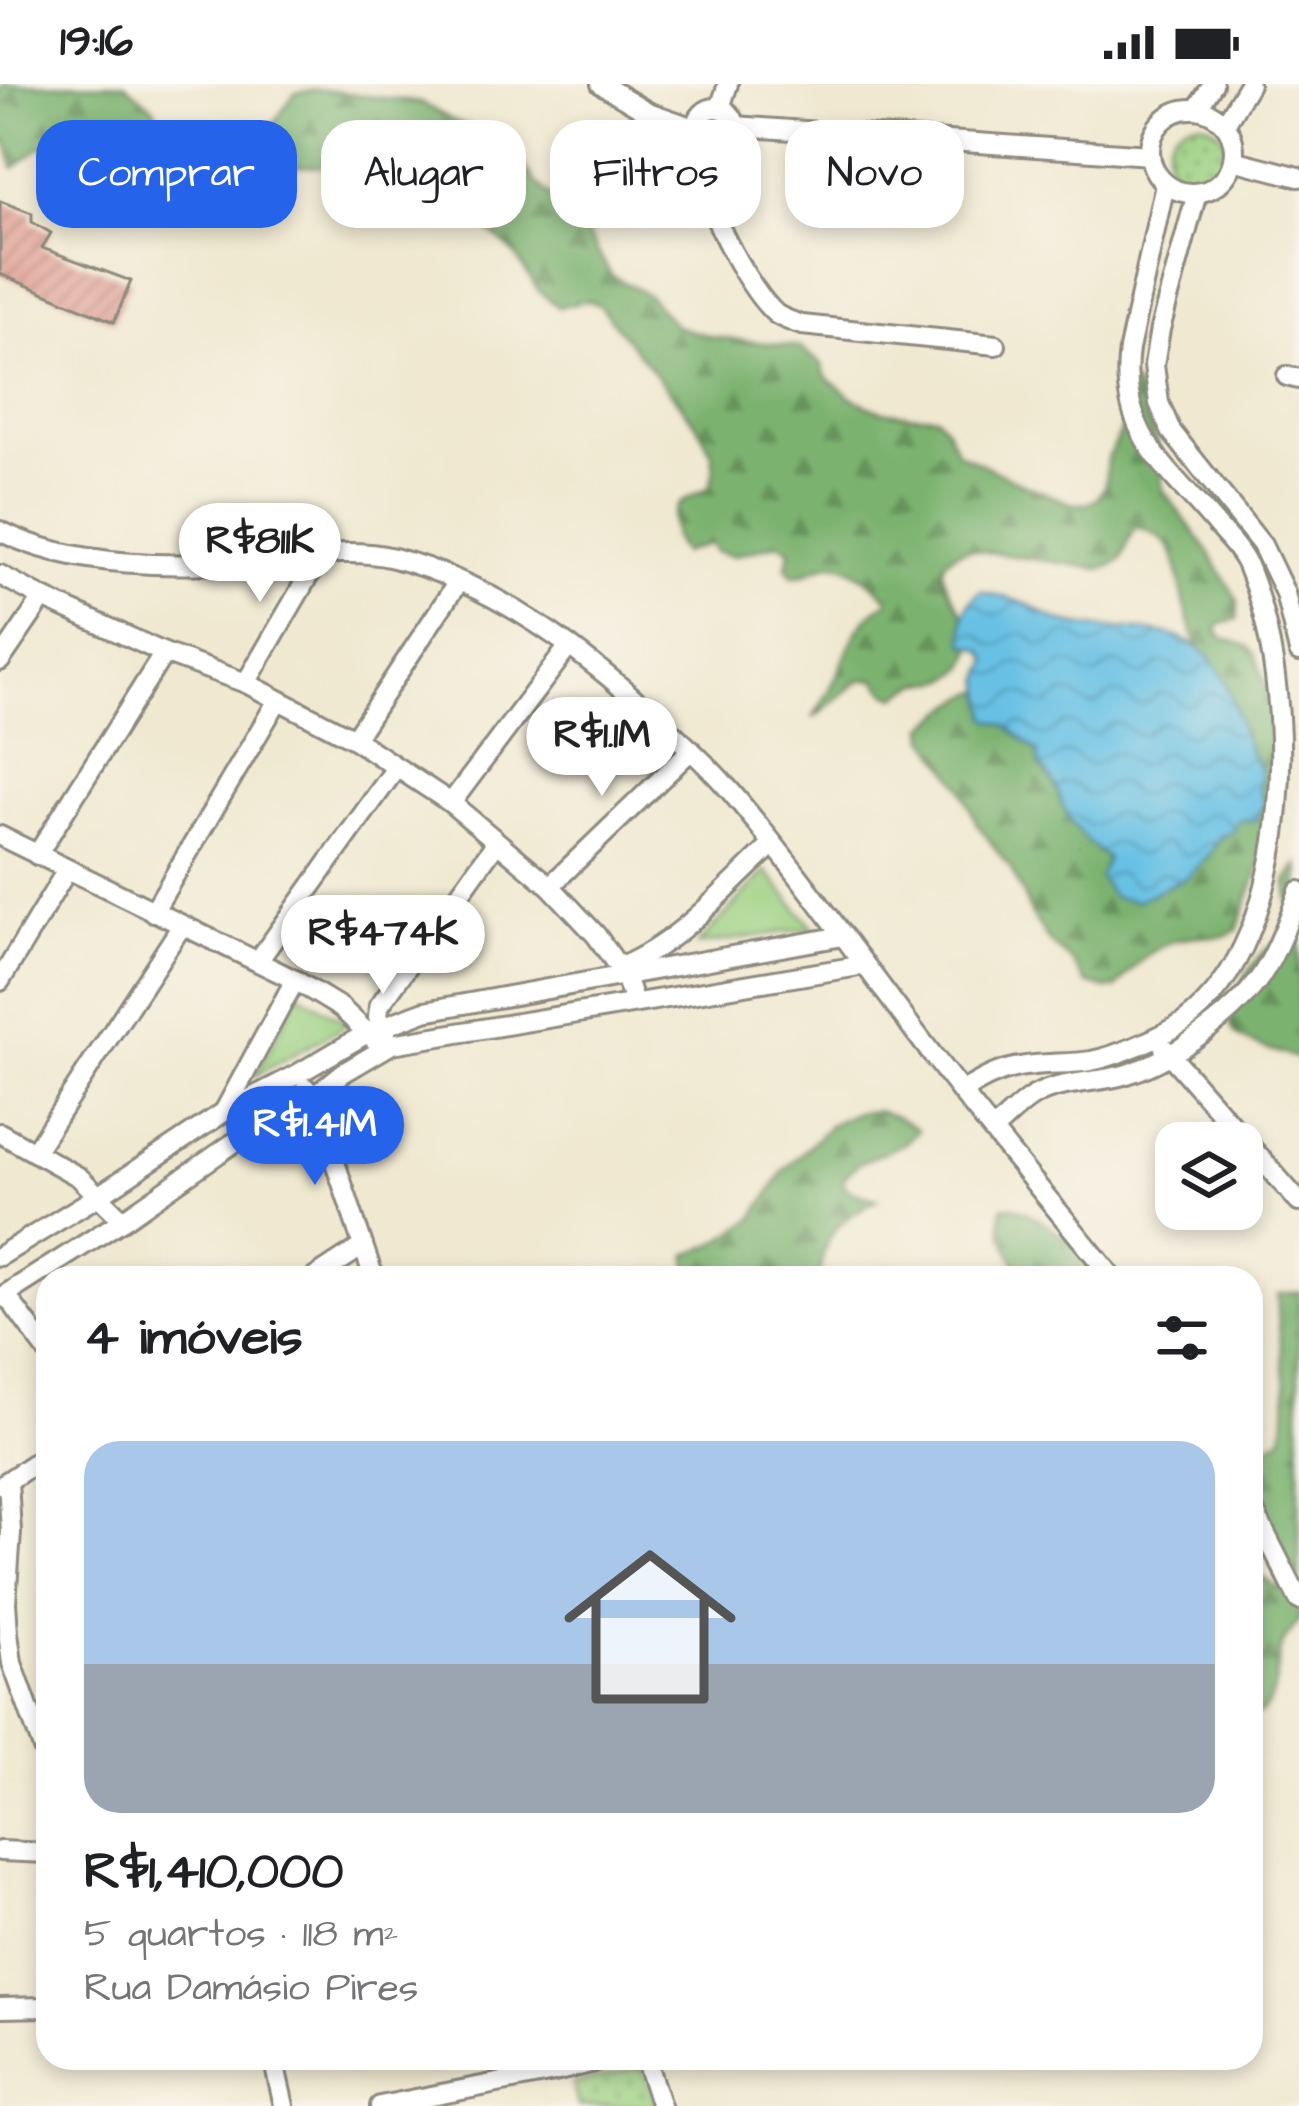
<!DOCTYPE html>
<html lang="pt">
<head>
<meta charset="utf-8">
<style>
  :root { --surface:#fff; --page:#f2f2f2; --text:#202124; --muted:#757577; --accent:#2563eb }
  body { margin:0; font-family:"Architects Daughter",sans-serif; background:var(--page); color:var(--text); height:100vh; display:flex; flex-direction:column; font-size:45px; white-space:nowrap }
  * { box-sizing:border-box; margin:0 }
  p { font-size:39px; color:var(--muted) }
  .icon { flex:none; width:66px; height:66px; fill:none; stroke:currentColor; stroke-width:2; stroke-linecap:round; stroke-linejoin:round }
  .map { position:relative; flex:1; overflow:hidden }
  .sheet { position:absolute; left:36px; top:1182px; width:1227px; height:804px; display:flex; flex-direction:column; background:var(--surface); border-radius:36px; box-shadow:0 6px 18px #0003 }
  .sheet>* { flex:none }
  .banner { position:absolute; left:36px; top:36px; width:1227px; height:108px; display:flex; gap:24px }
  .controls { position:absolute; left:1155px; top:1038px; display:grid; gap:24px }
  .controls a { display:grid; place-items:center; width:108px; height:108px; border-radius:24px; background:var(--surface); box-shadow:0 6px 18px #0003; font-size:60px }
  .price { position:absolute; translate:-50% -102px; padding:0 27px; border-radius:42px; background:#fff; color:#222; font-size:39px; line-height:78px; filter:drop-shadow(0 3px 6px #0008) }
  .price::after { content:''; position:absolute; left:50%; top:72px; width:36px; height:27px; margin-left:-18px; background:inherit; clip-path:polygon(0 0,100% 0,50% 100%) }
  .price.current { background:var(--accent); color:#fff }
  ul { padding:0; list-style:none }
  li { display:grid; align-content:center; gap:24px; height:636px; padding:0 48px }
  li span { display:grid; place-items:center; height:372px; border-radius:36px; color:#555 }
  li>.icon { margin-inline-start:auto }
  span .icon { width:216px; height:216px; fill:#fffc; stroke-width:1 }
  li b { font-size:51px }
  h2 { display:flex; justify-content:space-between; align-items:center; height:144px; padding:0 48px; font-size:51px }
  .pill { padding:0 42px; border-radius:36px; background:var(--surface); box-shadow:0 6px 18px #0003; font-size:42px; line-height:108px }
  .pill.current { background:var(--accent); color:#fff }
  .status { display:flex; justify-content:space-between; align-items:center; height:84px; padding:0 60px; background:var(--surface); direction:ltr }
  .status svg { height:33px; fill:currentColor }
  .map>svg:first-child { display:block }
  .grass { fill:url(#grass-dots); stroke:#637e56; stroke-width:3 }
  .forest { fill:url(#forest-firs); stroke:#546e4d; stroke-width:3 }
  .park { fill:#9bd081; stroke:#637e56; stroke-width:3 }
  .water { fill:url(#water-waves); stroke:#497688; stroke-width:3 }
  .building { fill:url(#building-hatch) }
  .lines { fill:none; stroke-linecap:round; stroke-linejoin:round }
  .minor-casing { stroke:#8e8a7e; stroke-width:24 }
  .minor { stroke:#fff; stroke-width:18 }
</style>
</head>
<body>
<div class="status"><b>19:16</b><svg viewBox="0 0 49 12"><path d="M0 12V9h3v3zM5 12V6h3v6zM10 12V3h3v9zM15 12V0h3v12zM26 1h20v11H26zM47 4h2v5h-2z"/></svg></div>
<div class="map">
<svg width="1299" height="2022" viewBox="0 0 1299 2022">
  <defs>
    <pattern id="grass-dots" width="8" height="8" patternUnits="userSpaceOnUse" patternTransform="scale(3)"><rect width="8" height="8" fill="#9bd081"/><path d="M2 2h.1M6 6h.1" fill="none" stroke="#7fa96a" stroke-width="1.8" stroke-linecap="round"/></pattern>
    <pattern id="forest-firs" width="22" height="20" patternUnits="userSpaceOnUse" patternTransform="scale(3)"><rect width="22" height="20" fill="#7cb26f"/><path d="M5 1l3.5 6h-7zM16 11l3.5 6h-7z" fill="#66915b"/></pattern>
    <pattern id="water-waves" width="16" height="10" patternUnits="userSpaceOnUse" patternTransform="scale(3)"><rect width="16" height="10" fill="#67c1e5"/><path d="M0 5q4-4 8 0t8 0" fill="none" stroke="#559dba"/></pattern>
    <pattern id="building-hatch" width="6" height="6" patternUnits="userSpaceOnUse" patternTransform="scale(3)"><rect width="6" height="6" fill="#e09c92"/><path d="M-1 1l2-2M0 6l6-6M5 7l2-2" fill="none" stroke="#b67f77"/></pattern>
  </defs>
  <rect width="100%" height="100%" fill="#f7f3e8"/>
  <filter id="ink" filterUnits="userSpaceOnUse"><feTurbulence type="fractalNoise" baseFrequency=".00833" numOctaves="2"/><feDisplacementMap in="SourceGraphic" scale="24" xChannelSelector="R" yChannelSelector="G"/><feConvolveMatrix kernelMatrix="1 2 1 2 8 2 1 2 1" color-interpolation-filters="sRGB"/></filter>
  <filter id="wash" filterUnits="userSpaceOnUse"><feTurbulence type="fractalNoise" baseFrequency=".004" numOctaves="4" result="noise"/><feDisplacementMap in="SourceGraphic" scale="48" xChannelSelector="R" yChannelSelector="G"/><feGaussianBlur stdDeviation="2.7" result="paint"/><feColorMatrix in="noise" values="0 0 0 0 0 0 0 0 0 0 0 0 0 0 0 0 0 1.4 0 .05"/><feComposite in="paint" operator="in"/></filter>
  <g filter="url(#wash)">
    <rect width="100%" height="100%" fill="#f0e8d0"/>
    <g class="grass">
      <circle cx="1197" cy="68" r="30"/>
      <path d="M643,1983l15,39h-80l-5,-22z"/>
    </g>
    <g class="forest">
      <path d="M4,0h121l28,23 22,39 40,4 53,-19 27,-38 22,-4 104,14 33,18 36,12 27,22 19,28 45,40 30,52 38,21 26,30 37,11 87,10 23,17c2,12 6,15 15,22 37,30 54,27 99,30l9,10 12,26 68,33 47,19h15l10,-5 8,-13 2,-27 18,-36 5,-37 4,-3 22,57 7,50 49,67 26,44 -1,18 -18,6 -2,6 7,7 23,8 8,8 13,38 15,71 -15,82 -31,85c-17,12 -29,4 -48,7 -33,5 -53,27 -73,51l-9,1 -21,-6 -15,-23 -21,-17 -16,-24 -23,-50 -34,-45 -17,-39 -33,-47 -1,-12c21,-14 45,-41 72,-35l94,141 18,35 90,-213c-5,-16 -11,-32 -15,-48 -9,-36 -5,-69 -49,-79 -16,19 -4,36 -35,42l-133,-20c-70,17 32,71 -3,118 -13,16 -26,13 -43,16 -9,2 -17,9 -25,14l-9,-4 -13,-14 -15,1 -47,38c8,-14 18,-29 25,-44 14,-32 17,-52 49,-72l1,-5c-15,-12 -38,-36 -59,-33 -13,2 -22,13 -36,12l-6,-8 3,-18 -11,-7 -47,13 -17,-4 -5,-9 -28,10c-8,-11 -9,-18 -9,-31 0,-22 20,-26 37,-35l4,-18 -2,-16 -15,-28 -98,-120 -12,-5 -28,7 -21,-17 -25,-38 -36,-32 -32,-8 -49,-19 -27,-1 -24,-19 -15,-7h-33l-89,19 -27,-7 -52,-25 -36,-12 -30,-2 -24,9 -25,20 -8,-28 -6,3v-53z"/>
      <path d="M1299,780v195c-18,-6 -38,-11 -55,-19 -32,-17 1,-65 16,-84 8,-9 23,-16 29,-26 6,-12 -1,-35 -2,-48z"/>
      <path d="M876,1027l21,6 21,13 -13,13 -48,21 -14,15 1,7 6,5 28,8c-36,19 -57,35 -58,79h-137l4,-7 1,-17 27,-10 38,-25 31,-48 47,-47 24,-11z"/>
      <path d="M1013,1122c43,20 61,36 91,72h-81c-10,-21 -27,-47 -20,-71z"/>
      <path d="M1299,1208v328c-7,11 -18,23 -20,36 -4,24 -1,40 -19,58l-9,-1v-143l28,19 3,-6 -31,-65v-78l8,10 23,-13c13,-49 -7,-93 -4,-143z"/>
    </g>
    <g class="park">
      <path d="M766,787l47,57 -116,17z"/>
      <path d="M299,909l49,31 -93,52z"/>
    </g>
    <path class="water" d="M981,507c15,4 31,8 45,13 12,4 22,13 34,17 49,15 113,-4 151,38 28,32 24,79 50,109l-1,25 5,10 -10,18 -16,-1 -7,12 -12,5 -10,17 -21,22 -53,25 -24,-4 -13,-20 8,-19c-18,-13 -35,-31 -44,-52 -9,-22 -7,-23 -24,-41l-1,-13 -32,-27 -18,-6 -6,-41 7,-17 -6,-11 -18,-6c-3,-23 -4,-38 16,-53z"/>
    <g id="blocks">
      <path class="building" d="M0,117l32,12v9l19,11 -9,15 89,33 -17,41 -114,-48z"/>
    </g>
  </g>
  <g filter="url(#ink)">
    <use href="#blocks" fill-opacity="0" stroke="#8e8a7e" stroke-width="3"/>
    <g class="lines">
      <g class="minor-casing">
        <g id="minor">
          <path d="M601,0l47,28 49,17"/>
          <path d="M720,24l8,-24"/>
          <circle cx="716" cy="43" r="19"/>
          <circle cx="1192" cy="67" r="42"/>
          <path d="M1197,25l16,-25"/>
          <path d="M1225,40l24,-40"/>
          <path d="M735,42l415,29"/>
          <path d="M713,61c-3,12 -8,25 -7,37 2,33 45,110 70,132 7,5 17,8 26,11l194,20"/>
          <path d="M1233,76l66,17"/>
          <path d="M1197,109l-37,136 -6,36 5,38 12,28 91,114 23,48 14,59"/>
          <path d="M1287,292l12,3"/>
          <path d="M0,447c72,37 179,37 258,30 44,-4 92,-14 136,-3 103,27 191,94 267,165 25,22 50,45 71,70 68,81 129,168 193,252 60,79 125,156 188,233"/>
          <path d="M0,491l43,23 121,55 82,30 108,56 97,64 99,83 46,49 29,41 9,27"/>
          <path d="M0,577l43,-63"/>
          <path d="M246,599l74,-127"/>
          <path d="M354,655l104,-157"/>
          <path d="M451,719l118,-157"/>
          <path d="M0,752l295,144 46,28 35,33"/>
          <path d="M37,771l127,-202"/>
          <path d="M550,802l141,-136"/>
          <path d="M153,828l125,-212"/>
          <path d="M258,877l138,-193"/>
          <path d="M620,883c57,-22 107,-80 152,-122"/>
          <path d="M0,897l67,-111"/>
          <path d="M386,948l-8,-14 1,-12 117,-163"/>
          <path d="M1164,964l135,154"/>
          <path d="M306,1004l7,9 61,181"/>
          <path d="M961,1008c16,-9 31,-19 49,-23 26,-7 55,-4 81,-8 26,-5 70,-24 93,-39 115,-84 115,-335 62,-459 -7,-14 -18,-25 -28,-36 -49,-59 -101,-92 -89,-178l36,-165"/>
          <path d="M224,1028l71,-132"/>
          <path d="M993,1046c12,-10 23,-22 36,-31 27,-19 67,-15 98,-25 46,-14 115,-64 139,-106 14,-24 24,-51 33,-77"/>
          <path d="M0,1049l79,44 44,43"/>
          <path d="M34,1068l147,-225"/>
          <path d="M0,1172l98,-60 126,-84 72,-37 73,-43 56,-21 418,-75"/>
          <path d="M314,1194l49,-32"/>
          <path d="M6,1211l42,57"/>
          <path d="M0,1214l123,-78 109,-76 81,-47 30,-24 49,-29 473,-79"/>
          <path d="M8,1397l3,51 -5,70 2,31 4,30 36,99"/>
          <path d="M2,1401l46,-31"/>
          <path d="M1251,1421l48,95"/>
          <path d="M0,1767l48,2"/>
          <path d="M0,1924l48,-1"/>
          <path d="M273,1974l11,48"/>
          <path d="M645,1974l16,48"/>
          <path d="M380,2022l174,-34 56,-14"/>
        </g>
      </g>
      <use href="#minor" class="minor"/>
    </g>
  </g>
</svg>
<div class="controls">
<a><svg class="icon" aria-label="layers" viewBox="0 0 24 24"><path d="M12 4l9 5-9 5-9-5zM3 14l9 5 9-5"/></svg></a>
</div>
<b class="price" style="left:260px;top:521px">R$811K</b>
<b class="price" style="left:602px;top:715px">R$1.1M</b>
<b class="price" style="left:383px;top:913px">R$474K</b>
<b class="price current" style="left:315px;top:1104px">R$1.41M</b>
<div class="banner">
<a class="pill current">Comprar</a>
<a class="pill">Alugar</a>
<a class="pill">Filtros</a>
<a class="pill">Novo</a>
</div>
<section class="sheet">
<h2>4 imóveis<svg class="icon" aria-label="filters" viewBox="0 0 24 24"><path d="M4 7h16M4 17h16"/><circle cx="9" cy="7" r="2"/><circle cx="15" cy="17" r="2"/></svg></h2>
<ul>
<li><span style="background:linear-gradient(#a9c7e8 60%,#9aa5b1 0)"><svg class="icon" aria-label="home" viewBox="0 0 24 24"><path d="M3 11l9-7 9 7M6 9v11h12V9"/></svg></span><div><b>R$1,410,000</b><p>5 quartos · 118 m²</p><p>Rua Damásio Pires</p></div></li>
</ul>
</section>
</div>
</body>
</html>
